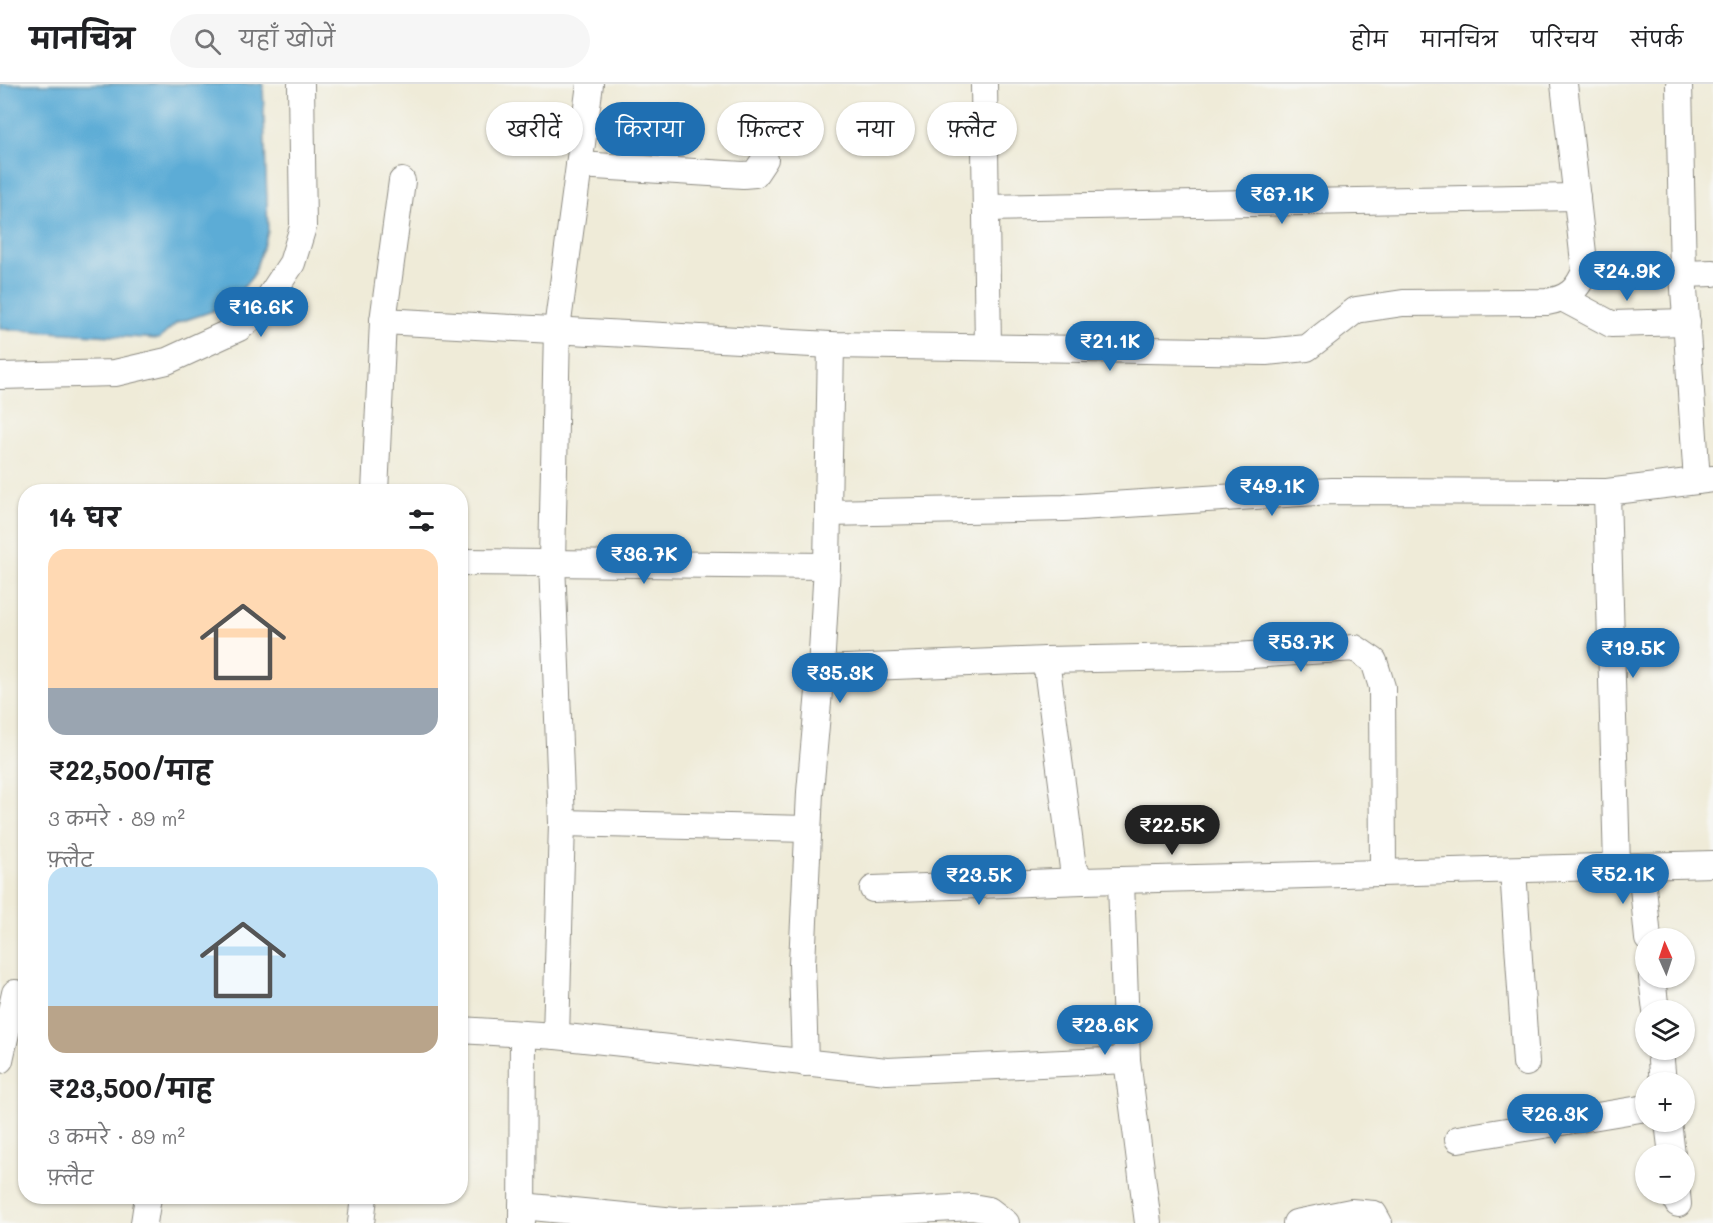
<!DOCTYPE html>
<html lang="hi">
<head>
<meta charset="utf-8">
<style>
  :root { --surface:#fff; --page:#f6f6f6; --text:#202124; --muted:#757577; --line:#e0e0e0; --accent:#1f6fb2 }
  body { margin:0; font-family:Mali,"Playpen Sans Deva",sans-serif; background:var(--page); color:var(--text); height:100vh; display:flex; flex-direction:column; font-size:22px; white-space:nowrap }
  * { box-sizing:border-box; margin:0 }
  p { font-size:20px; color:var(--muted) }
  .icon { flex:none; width:33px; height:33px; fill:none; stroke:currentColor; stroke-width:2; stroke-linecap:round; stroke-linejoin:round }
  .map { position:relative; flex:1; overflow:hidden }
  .drawer { position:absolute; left:18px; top:400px; width:450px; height:720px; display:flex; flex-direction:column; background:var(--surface); border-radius:24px; box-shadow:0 2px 4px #0004 }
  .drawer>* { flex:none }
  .top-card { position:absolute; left:486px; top:18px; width:570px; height:54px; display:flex; gap:12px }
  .needle { width:39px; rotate:357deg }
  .controls { position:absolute; left:1635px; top:844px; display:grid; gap:12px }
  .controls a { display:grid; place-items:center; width:60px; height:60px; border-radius:50%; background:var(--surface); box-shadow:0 2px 4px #0004; font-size:30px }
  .price { position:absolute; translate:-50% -51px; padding:0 14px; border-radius:21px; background:var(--accent); color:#fff; font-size:20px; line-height:39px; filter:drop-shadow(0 2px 3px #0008) }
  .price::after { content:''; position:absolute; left:50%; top:36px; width:18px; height:14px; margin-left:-9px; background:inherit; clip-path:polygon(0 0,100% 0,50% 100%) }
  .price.selected { background:#222; color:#fff }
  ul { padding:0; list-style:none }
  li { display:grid; align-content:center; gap:12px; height:318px; padding:0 30px }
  li span { display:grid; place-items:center; height:186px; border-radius:18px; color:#555 }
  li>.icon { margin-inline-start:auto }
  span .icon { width:108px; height:108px; fill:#fffc; stroke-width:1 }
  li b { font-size:26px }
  h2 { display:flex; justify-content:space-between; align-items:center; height:72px; padding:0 30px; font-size:26px }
  .chip { padding:0 21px; border-radius:27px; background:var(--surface); box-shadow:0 2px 4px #0004; font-size:21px; line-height:54px }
  .chip.selected { background:var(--accent); color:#fff }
  header { display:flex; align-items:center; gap:36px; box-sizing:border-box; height:84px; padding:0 30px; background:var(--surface); border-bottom:2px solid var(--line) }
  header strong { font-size:28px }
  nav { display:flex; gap:33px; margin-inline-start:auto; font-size:21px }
  .search { width:420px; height:54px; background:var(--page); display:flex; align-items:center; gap:15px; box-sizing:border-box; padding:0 21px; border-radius:33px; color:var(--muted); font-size:22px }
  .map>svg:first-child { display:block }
  .water { fill:#5cacd6; stroke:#446c80; stroke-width:1.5 }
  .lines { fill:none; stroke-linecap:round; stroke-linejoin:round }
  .minor-casing { stroke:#8d8b82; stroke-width:28 }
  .minor { stroke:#fff; stroke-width:26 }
</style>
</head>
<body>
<header>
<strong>मानचित्र</strong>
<div class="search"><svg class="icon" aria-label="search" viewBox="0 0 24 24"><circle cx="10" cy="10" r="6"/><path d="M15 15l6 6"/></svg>यहाँ खोजें</div>
<nav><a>होम</a><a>मानचित्र</a><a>परिचय</a><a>संपर्क</a></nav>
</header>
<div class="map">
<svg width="1713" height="1139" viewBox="0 0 1713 1139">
  <rect width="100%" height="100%" fill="#f6f6f2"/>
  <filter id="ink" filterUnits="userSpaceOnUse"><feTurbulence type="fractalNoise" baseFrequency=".0167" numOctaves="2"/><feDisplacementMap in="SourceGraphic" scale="12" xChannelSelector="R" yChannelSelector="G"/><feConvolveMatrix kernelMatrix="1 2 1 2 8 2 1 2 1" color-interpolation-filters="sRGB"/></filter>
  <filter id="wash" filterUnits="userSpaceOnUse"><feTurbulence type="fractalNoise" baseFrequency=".008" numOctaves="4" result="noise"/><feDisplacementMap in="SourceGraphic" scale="24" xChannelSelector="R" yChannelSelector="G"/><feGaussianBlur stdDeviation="1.35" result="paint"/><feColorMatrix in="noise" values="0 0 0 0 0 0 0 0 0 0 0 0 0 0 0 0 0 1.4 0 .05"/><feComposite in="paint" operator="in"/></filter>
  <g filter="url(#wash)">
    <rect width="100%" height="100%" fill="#efebd8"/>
    <path class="water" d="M0,0h263l5,148 -15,44 -25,30 -51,17 -18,16 -159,-10z"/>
  </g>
  <g filter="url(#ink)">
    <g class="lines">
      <g class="minor-casing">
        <g id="minor">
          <path d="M984,0l4,263"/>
          <path d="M1679,0l4,190 14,207"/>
          <path d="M579,81l164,10 12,-1 10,-15"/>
          <path d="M986,124l591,-11"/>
          <path d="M1683,190l30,-1"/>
          <path d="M1564,215l47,25 76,-2"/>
          <path d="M383,237l448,24 435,7 41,-4 49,-38 47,-7 144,-1c21,-4 30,-11 38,-31l-21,-187"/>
          <path d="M0,292l115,-3 52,-12 72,-33 22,-18 31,-47 11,-36 -2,-143"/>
          <path d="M375,408l8,-171 19,-140"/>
          <path d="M1607,408l10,375"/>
          <path d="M828,429l236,-5 268,-17 275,1 106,-13"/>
          <path d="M460,478l367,4"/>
          <path d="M1046,576l191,-4 118,-8 19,13 8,26 1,185"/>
          <path d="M821,585l225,-9 27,208 10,13 630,-17"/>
          <path d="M562,739l246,6"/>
          <path d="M1641,782l7,73"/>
          <path d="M1513,786l13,193"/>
          <path d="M1121,797l6,179 21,163"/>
          <path d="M873,805l210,-8"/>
          <path d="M1652,894l4,33"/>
          <path d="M460,946l96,6 331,35 240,-11"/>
          <path d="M556,952l6,-213 -10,-261 5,-233 33,-245"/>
          <path d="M1660,966l3,33"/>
          <path d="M0,976l15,-67"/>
          <path d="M805,979l-3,-99 8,-172 11,-123 6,-103 4,-221"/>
          <path d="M1668,1038l4,33"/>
          <path d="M1458,1055l188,-31"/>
          <path d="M1677,1110l1,10"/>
          <path d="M522,1122l153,15 97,-3 200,-11 17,3 17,13"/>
          <path d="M522,1138l1,-188"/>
          <path d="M144,1139l4,-26"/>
          <path d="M361,1139l3,-26"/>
          <path d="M1296,1139l55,-11 23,2 5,9"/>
        </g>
      </g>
      <use href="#minor" class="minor"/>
    </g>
  </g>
</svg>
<div class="controls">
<a><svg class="needle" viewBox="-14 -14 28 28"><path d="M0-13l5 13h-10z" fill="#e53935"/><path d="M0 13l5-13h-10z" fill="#757577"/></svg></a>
<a><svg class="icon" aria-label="layers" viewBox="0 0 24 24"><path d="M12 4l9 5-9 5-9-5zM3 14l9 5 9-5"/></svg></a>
<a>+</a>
<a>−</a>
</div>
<b class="price" style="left:1282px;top:141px">₹67.1K</b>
<b class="price" style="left:1627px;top:218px">₹24.9K</b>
<b class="price" style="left:261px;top:254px">₹16.6K</b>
<b class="price" style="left:1110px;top:288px">₹21.1K</b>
<b class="price" style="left:1272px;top:433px">₹49.1K</b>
<b class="price" style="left:644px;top:501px">₹36.7K</b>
<b class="price" style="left:1301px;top:589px">₹53.7K</b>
<b class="price" style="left:1633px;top:595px">₹19.5K</b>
<b class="price" style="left:840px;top:620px">₹35.3K</b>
<b class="price selected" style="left:1172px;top:772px">₹22.5K</b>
<b class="price" style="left:1623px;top:821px">₹52.1K</b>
<b class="price" style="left:979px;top:822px">₹23.5K</b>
<b class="price" style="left:1105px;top:972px">₹28.6K</b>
<b class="price" style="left:1555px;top:1061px">₹26.3K</b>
<div class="top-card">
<a class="chip">खरीदें</a>
<a class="chip selected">किराया</a>
<a class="chip">फ़िल्टर</a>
<a class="chip">नया</a>
<a class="chip">फ़्लैट</a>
</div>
<section class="drawer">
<h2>14 घर<svg class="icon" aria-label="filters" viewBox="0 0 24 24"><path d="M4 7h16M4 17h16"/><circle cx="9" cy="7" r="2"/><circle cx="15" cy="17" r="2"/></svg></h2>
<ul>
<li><span style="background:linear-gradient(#ffd9b3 75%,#9aa5b1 0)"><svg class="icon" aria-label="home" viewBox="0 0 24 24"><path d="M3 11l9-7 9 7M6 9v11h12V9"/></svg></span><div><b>₹22,500/माह</b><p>3 कमरे · 89 m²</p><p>फ़्लैट</p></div></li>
<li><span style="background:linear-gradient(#bfe0f5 75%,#b9a48a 0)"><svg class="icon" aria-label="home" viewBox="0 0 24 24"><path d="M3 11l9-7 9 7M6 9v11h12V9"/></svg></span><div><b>₹23,500/माह</b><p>3 कमरे · 89 m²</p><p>फ़्लैट</p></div></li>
</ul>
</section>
</div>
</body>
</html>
